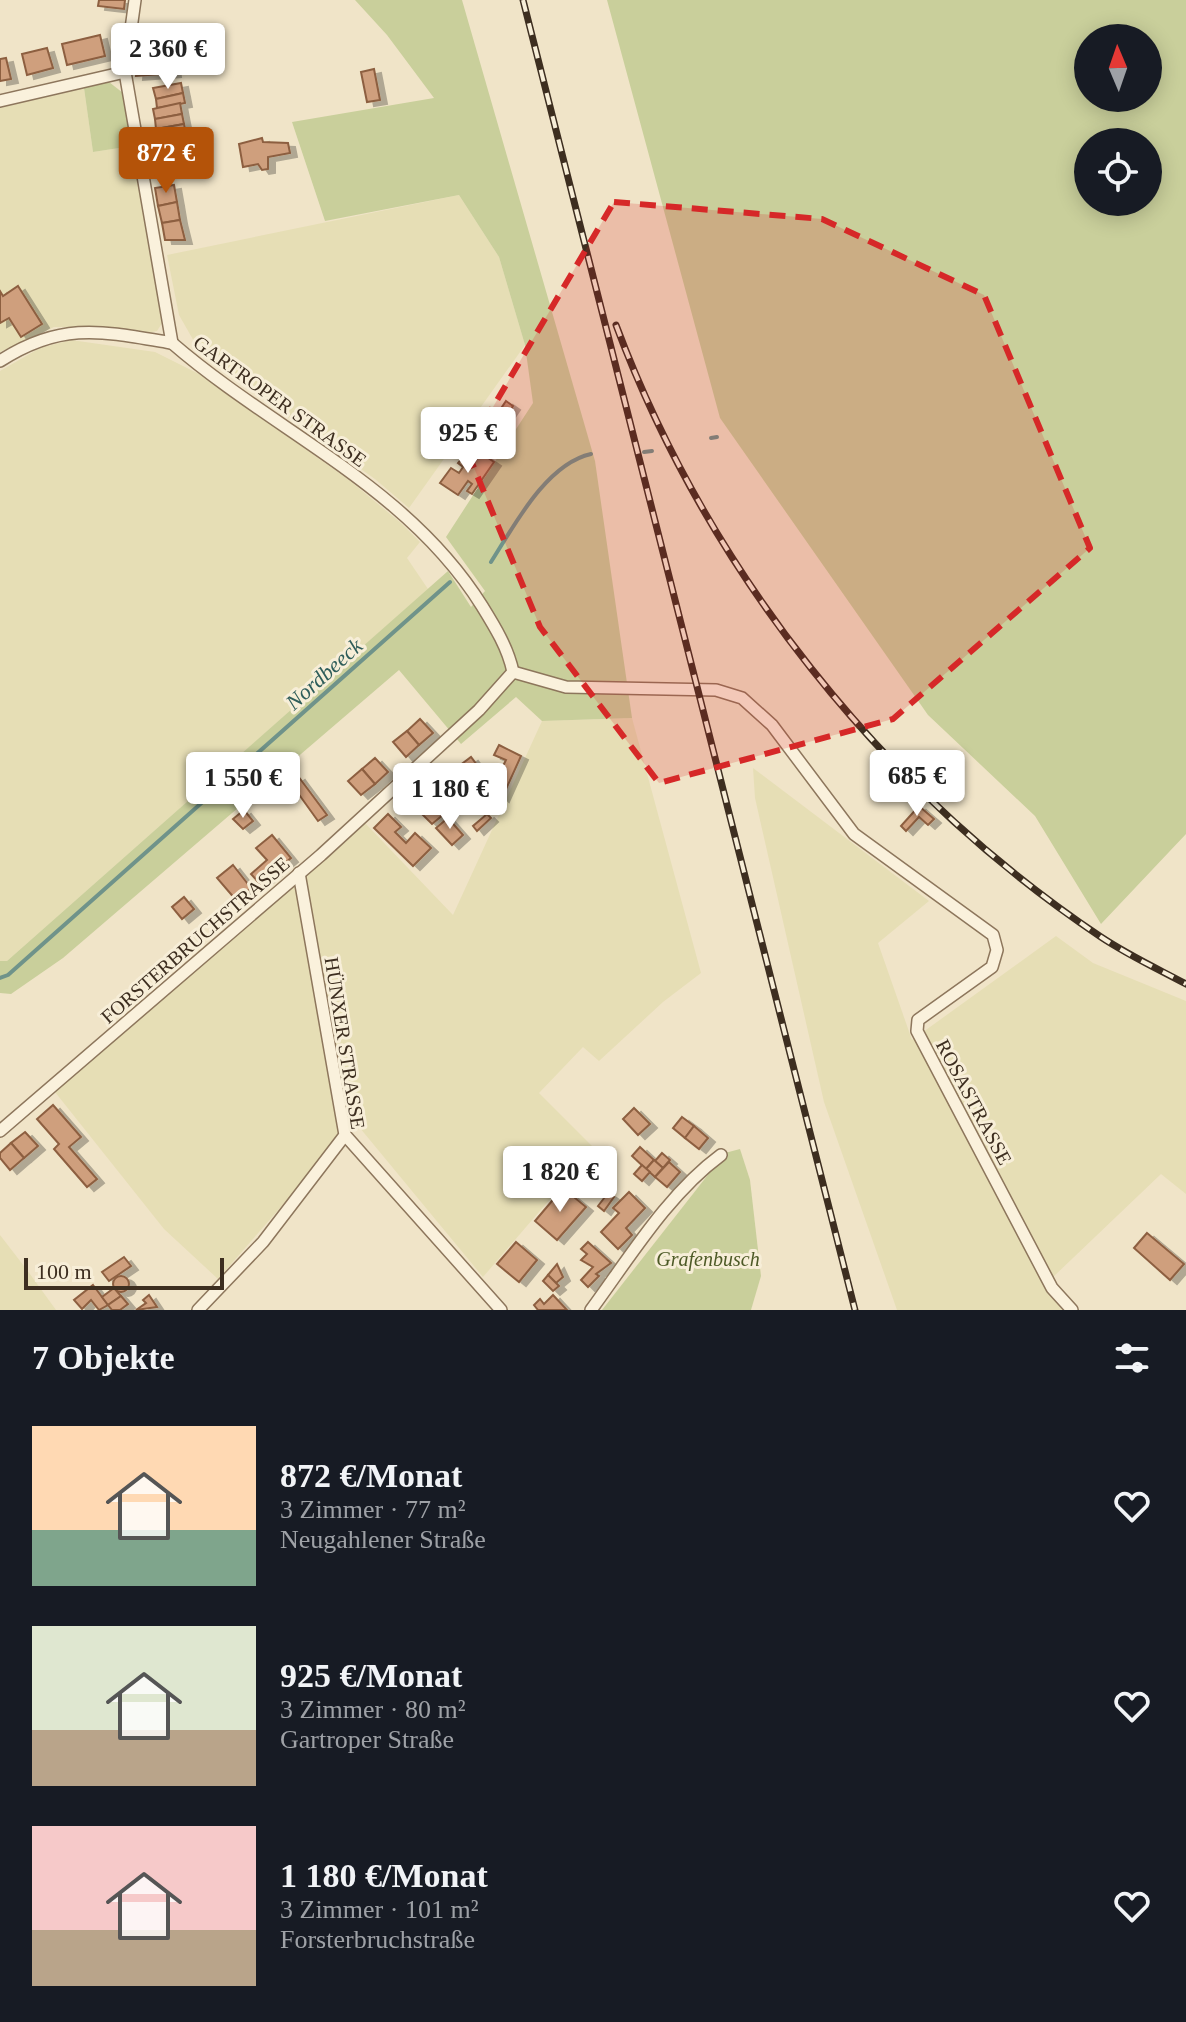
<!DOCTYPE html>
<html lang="de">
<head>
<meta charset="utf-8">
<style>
  :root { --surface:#171b24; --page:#242831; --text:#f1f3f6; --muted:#9ea1a6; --accent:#b45309 }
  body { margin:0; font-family:Georgia,serif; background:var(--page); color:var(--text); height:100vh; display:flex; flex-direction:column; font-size:30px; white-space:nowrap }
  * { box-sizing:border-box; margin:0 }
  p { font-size:26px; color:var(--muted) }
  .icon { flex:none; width:44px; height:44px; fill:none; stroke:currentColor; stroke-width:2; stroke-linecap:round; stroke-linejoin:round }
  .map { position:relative; height:1310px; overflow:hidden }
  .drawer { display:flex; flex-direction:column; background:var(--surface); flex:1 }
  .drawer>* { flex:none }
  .needle { width:52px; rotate:358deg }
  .tools { position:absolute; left:1074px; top:24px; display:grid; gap:16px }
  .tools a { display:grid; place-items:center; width:88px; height:88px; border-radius:50%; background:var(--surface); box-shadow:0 4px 20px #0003; font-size:40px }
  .scale { position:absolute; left:24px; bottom:20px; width:200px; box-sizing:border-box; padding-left:8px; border:4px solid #3d2e20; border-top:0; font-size:22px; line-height:28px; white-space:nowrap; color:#3d2e20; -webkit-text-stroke:6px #f7eed8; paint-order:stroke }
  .price { position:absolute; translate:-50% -68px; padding:0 18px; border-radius:8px; background:#fff; color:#222; font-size:26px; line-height:52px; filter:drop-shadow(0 2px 4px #0008) }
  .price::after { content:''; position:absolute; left:50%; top:48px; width:24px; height:18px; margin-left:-12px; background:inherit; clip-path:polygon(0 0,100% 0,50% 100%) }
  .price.selected { background:var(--accent); color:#fff }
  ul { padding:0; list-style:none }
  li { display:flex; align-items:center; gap:24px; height:200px; padding:0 32px }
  li span { display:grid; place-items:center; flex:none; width:224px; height:160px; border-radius:0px; color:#555 }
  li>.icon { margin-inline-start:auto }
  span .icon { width:96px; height:96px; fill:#fffc; stroke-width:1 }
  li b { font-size:34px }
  h2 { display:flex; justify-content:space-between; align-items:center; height:96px; padding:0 32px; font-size:34px }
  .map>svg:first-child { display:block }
  .farmland { fill:#e6deb5 }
  .green { fill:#c9cf9b; fill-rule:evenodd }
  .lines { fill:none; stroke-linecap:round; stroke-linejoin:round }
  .stream { stroke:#6f938a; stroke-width:4 }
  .building { fill:#cf9f7d; stroke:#8d5f41; stroke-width:2; filter:url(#shadow) }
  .minor-casing { stroke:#8d765c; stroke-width:14 }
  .minor { stroke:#faf1dc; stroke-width:11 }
  .rail-casing { stroke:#3d2e20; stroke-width:7 }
  .rail { stroke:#f7eed8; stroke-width:4; stroke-dasharray:12; stroke-linecap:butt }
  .marked { fill:#d62828; fill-opacity:0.2; stroke:#d62828; stroke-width:6; stroke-dasharray:16 10; stroke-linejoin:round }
  .labels { text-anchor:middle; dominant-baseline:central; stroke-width:6; stroke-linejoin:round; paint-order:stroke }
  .street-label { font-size:20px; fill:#3d2e20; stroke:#f7eed8 }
  .park-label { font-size:20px; font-style:italic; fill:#4d5a26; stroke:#f7eed8 }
  .water-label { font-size:22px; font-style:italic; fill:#2f5d5a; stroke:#f7eed8 }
</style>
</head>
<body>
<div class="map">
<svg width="1186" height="1310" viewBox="0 0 1186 1310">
  <defs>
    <filter id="shadow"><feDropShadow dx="7" dy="4" stdDeviation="0" flood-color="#0004"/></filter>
  </defs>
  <rect width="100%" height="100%" fill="#f0e4c8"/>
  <g class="farmland">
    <path d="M84,88l9,64 39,-6 30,177 -5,8 -10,2 -57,-6h-36l-54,25v-244z"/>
    <path d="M459,195l40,62 26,88 -116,163 -34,-29 -172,-122 -24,-42 -12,-60z"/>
    <path d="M71,340l84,12 46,23 148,105 52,43 19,19 -13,16 21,31 -421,372h-7v-590l40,-23z"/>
    <path d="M632,718l69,255 -38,29 -64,59 -16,-14 -44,46 55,55 -111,129 -128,-155 -137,157 -54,-50 -109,-137 310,-269 88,92 89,-194z"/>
    <path d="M753,768l176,133 -51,42 34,97 144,-104 37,27 93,38v193l-25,-20 -110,105 -6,7 17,24h-165l-73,-208 -69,-304z"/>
    <path d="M0,1235l27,35 29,40h-56z"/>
  </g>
  <g class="green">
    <path d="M355,0h107l133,461 37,257 -90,3 -26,-24 -55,47 -62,-74 -336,288 -52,36 -11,-1v-32h7l441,-390 23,36 14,-16 -39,-54 87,-134 -8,-58 -26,-88 -40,-62 -134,26 -33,-99 142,-24 -47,-63z"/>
    <path d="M607,0h579v834l-85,90 -66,-108 -107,-101 -208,-297zM1088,38h60v60h-60zM1088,142h60v60h-60z"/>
    <path d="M109,82l14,11 9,53 -39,6 -9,-64z"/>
    <path d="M740,1149l10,31 11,96 -10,34h-149l123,-157z"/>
  </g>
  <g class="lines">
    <g class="stream">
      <path d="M711,438l6,-1"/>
      <path d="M644,452l8,-1"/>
      <path d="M491,562c23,-36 55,-98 100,-108"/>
      <path d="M0,978l8,-3 442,-393"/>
    </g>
  </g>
  <g class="building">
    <path d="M99,0h26l-1,9 -26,-3z"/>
    <path d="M155,24l2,24 -18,1 -2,-24z"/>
    <path d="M180,27l1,9h-8l1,10 -17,2 -2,-18z"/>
    <path d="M202,32l2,14 -18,3 -2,-15z"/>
    <path d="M100,35l5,21 -38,9 -5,-21z"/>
    <path d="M47,48l6,20 -26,7 -5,-21z"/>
    <path d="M138,55l34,3 2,15 -38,3z"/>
    <path d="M6,58l5,21 -11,2v-22z"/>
    <path d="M374,69l6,31 -13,2 -6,-30z"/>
    <path d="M181,83l2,10 -27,6 -3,-11z"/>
    <path d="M183,93l2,10 -28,5 -1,-9z"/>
    <path d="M180,103l2,11 -27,5 -2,-10z"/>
    <path d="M182,114l2,10 -28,5 -1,-10z"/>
    <path d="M184,124l2,10 -28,6 -2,-11z"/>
    <path d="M262,138l1,4 25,1 2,10 -22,4v12l-6,1 -4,-6 -15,3 -4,-23z"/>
    <path d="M170,152l3,19 -20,4 -3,-20z"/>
    <path d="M174,185l3,17 -19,4 -3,-18z"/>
    <path d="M177,202l3,18 -18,3 -4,-17z"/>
    <path d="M180,220l5,20h-20l-3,-17z"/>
    <path d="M18,286l24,38 -21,13 -12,-19 -9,5v-32l3,5z"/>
    <path d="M506,401l7,5 -14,20 -7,-4z"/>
    <path d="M481,453l13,9 -22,32 -5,-3 5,-7 -4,-3 -10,14 -18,-12 11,-15 8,5 4,-6 -5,-4 5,-6 10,7z"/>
    <path d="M420,719l13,14 -14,12 -12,-14z"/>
    <path d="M407,731l12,14 -13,12 -13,-15z"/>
    <path d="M499,745l22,11 -19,42 -6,-7 -14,10 -27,-32 16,-12 22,29 13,-26 -12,-5z"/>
    <path d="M375,758l13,14 -13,12 -13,-15z"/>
    <path d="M362,769l13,15 -14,11 -13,-14z"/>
    <path d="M298,776l29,39 -9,6 -28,-39z"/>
    <path d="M434,802l10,12 -12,10 -11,-11z"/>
    <path d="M919,806l15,13 -6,6 -9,-8 -13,14 -5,-5z"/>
    <path d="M244,810l9,11 -10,8 -10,-10z"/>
    <path d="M388,814l13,13 -6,5 11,11 9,-10 16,15 -18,18 -39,-38z"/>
    <path d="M487,814l4,4 -14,13 -4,-5z"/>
    <path d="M448,818l15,17 -11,10 -16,-17z"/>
    <path d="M272,835l19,23 -31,26 -9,-10 16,-14 -11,-12z"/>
    <path d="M233,865l18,23 -15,12 -19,-22z"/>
    <path d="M184,897l10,12 -12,10 -10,-12z"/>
    <path d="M53,1105l28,32 -12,10 28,32 -10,8 -33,-38 5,-5 -22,-25z"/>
    <path d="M634,1108l16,16 -12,11 -15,-16z"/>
    <path d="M682,1117l12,9 -9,12 -12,-10z"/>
    <path d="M694,1126l14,12 -9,11 -14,-11z"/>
    <path d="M25,1132l13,14 -14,12 -13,-15z"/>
    <path d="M11,1143l13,15 -14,12 -10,-12v-5z"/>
    <path d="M640,1147l14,13 -8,9 -14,-13z"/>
    <path d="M662,1153l8,7 -7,8 -8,-7z"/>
    <path d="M654,1160l9,8 -8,9 -9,-8z"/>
    <path d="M669,1162l11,10 -13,15 -12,-10z"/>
    <path d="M642,1165l8,7 -8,9 -8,-7z"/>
    <path d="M563,1188l23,19 -29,33 -22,-19z"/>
    <path d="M629,1192l16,16 -19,20 6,7 -14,14 -17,-17 18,-19 -6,-5z"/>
    <path d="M608,1193l6,4 -10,14 -6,-5z"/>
    <path d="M1147,1233l37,31 -14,16 -36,-32z"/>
    <path d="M516,1242l21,18 -18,22 -22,-18z"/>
    <path d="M588,1242l23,21 -15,11 3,2 -11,11 -7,-7 12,-13 -12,-7 6,-6 -6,-5z"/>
    <path d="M124,1257l7,9 -22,15 -7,-9z"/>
    <path d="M557,1264l6,13 -7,6 -8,-8z"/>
    <path d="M548,1275l11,11 -6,5 -10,-10z"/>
    <circle cx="121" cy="1284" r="8"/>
    <path d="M93,1285l15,20 -9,5 -8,-10 -9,9 -8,-9z"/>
    <path d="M114,1288l7,8 -13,9 -6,-8z"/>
    <path d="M149,1295l8,12 -21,3 10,-7 -3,-3z"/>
    <path d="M553,1295l14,15h-29l-4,-5 6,-6 4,5z"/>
    <path d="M121,1296l7,8 -8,6h-8l-4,-5z"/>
  </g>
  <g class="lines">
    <g class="minor-casing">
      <g id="minor">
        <path d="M135,0l-10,72 47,271"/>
        <path d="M0,101l125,-29"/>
        <path d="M172,343c104,90 235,143 310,263 13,21 26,42 31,66"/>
        <path d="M0,361c62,-40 102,-30 172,-18"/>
        <path d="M513,672l53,15 150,3 26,8 30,27 82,109 139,101 4,15 -5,17 -74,53 -1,11 135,257 20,22"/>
        <path d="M0,1131l321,-276 158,-145 34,-38"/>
        <path d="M345,1135l156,175"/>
        <path d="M198,1310l65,-68 82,-107 -46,-262"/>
        <path d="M591,1310c39,-53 77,-116 130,-155"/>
      </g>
    </g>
    <use href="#minor" class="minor"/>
    <g class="rail-casing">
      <g id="rail">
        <path d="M523,0l332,1310"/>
        <path d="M616,325c92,246 267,466 485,612 27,18 57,32 85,47"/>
      </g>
    </g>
    <use href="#rail" class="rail"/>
  </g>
  <path class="marked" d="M614,202l208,17 162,76 106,253 -197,171 -234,64 -119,-156 -73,-176z"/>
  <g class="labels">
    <g class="street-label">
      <text transform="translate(280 401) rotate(36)">GARTROPER STRASSE</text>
      <text transform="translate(195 940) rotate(-41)">FORSTERBRUCHSTRASSE</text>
      <text transform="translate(345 1043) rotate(81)">HÜNXER STRASSE</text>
      <text transform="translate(974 1102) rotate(62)">ROSASTRASSE</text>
    </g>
    <g class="park-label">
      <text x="708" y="1259">Grafenbusch</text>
    </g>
    <g class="water-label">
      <text transform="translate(324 674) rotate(-42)">Nordbeeck</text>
    </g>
  </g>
</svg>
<div class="tools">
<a><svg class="needle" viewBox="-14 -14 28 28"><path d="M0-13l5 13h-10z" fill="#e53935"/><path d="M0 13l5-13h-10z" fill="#9ea1a6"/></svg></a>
<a><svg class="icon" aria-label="locate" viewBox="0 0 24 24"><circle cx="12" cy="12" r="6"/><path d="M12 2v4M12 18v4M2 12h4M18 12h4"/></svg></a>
</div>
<div class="scale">100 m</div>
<b class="price" style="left:168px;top:91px">2 360 €</b>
<b class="price selected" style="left:166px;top:195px">872 €</b>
<b class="price" style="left:468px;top:475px">925 €</b>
<b class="price" style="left:917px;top:818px">685 €</b>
<b class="price" style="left:243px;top:820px">1 550 €</b>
<b class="price" style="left:450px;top:831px">1 180 €</b>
<b class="price" style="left:560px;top:1214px">1 820 €</b>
</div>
<section class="drawer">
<h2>7 Objekte<svg class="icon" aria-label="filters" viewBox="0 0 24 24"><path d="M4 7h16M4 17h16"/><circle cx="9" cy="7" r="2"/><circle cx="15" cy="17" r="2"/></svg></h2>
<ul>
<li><span style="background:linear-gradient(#ffd9b3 65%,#7fa58c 0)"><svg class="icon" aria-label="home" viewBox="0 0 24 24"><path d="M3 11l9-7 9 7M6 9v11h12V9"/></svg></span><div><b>872 €/Monat</b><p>3 Zimmer · 77 m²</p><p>Neugahlener Straße</p></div><svg class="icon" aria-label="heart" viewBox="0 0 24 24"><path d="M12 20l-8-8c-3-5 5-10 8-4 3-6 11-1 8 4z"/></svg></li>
<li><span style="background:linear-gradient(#dfe7d0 65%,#b9a48a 0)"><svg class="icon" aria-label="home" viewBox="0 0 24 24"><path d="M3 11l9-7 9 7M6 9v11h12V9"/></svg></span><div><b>925 €/Monat</b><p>3 Zimmer · 80 m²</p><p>Gartroper Straße</p></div><svg class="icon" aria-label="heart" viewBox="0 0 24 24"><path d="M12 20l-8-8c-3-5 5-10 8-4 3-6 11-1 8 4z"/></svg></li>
<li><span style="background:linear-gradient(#f6c9c9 65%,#b9a48a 0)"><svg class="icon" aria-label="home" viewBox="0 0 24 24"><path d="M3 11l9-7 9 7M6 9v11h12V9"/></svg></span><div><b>1 180 €/Monat</b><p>3 Zimmer · 101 m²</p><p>Forsterbruchstraße</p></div><svg class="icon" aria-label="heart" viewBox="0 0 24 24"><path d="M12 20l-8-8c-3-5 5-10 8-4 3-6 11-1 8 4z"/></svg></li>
</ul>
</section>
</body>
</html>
